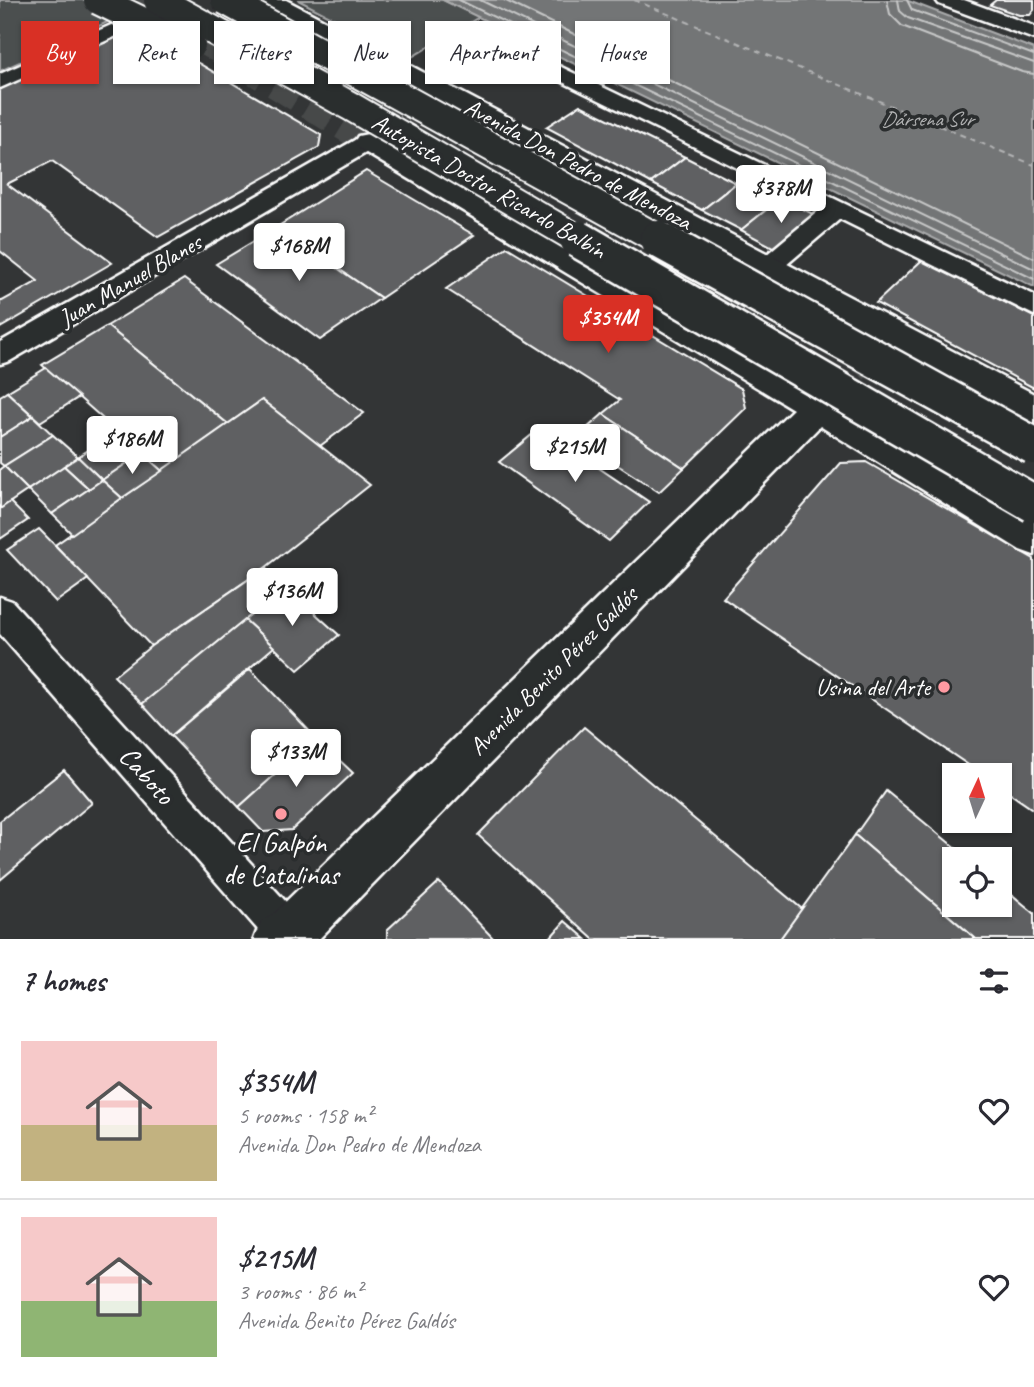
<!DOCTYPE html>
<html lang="en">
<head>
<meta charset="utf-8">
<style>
  :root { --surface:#fff; --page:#f2f2f3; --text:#2b2b33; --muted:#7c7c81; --line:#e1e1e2; --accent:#d93025 }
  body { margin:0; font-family:Caveat,sans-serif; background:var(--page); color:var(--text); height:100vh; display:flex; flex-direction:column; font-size:26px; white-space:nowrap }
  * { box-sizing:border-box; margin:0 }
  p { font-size:23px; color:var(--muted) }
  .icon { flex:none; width:38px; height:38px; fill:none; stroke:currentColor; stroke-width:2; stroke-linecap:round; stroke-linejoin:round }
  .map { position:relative; height:939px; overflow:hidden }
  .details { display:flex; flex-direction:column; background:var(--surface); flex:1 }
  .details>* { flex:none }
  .top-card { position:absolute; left:21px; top:21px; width:992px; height:63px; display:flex; gap:14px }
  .needle { width:46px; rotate:4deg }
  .buttons { position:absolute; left:942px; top:763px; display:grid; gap:14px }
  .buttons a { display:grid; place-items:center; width:70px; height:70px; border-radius:0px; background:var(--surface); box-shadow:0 2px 5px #0004; font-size:35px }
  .price { position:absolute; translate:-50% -60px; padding:0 16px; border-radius:7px; background:#fff; color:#222; font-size:23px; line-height:46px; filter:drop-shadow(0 2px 4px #0008) }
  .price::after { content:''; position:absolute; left:50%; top:42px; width:21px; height:16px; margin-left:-10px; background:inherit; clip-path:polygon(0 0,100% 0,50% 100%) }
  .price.active { background:var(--accent); color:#fff }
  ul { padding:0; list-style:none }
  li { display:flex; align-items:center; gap:21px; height:175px; padding:0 21px }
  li+li { border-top:2px solid var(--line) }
  li span { display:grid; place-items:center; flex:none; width:196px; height:140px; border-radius:0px; color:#555 }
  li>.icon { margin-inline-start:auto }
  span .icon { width:84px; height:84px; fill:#fffc; stroke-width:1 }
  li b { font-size:30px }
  h2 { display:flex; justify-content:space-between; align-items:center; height:84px; padding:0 21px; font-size:30px }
  .pill { padding:0 24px; border-radius:0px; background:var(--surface); box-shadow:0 2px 5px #0004; font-size:24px; line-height:63px }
  .pill.active { background:var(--accent); color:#fff }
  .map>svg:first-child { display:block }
  .green { fill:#4c4f50; stroke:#a6a7a8; stroke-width:2 }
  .water { fill:#737576; stroke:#abacad; stroke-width:2 }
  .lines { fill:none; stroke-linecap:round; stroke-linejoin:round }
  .shore { stroke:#c7c8c8; stroke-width:2 }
  .ferry { stroke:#b2b3b4; stroke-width:2; stroke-dasharray:6 5; stroke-linecap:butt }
  .building { fill:#5f6162; stroke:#fff; stroke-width:2 }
  .major-tunnel-far1 { stroke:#47494a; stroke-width:27; stroke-dasharray:27 13; stroke-linecap:butt }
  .major-tunnel { stroke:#47494a; stroke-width:34; stroke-dasharray:34 18; stroke-linecap:butt }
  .minor-casing { stroke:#fff; stroke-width:5 }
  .major-casing { stroke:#fff; stroke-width:5 }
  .minor { fill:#2a2d2e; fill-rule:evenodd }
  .major { fill:#2a2d2e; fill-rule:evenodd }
  .highway-bridge-far1-casing { stroke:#fff; stroke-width:32; stroke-linecap:butt }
  .highway-bridge-casing { stroke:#fff; stroke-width:41; stroke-linecap:butt }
  .highway-bridge-far1 { stroke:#2a2d2e; stroke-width:28 }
  .highway-bridge { stroke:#2a2d2e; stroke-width:36 }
  .poi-dot { fill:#ff9aa2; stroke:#2a2d2e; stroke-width:2.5 }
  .labels { text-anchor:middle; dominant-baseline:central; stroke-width:7; stroke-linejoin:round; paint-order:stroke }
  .far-water-label { font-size:21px; font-style:italic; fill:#b2b3b4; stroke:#2a2d2e }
  .street-label { font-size:24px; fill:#fff; stroke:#2a2d2e }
  .poi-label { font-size:24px; fill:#fff; stroke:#2a2d2e; text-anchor:end }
  .near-street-label { font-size:28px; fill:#fff; stroke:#2a2d2e }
  .near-poi-label { font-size:28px; fill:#fff; stroke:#2a2d2e }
</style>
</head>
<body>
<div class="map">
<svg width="1034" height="939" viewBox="0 0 1034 939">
  <rect width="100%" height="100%" fill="#333536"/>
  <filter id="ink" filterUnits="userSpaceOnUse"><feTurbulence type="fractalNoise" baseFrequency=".0143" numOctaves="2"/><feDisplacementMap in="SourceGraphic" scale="14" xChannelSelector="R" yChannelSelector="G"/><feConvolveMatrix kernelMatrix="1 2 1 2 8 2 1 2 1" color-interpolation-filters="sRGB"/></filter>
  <g filter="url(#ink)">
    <g class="green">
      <path d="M0,0h91l32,15 -123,56z"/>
      <path d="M298,0h145l36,17 -69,41z"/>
    </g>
    <path class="water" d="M443,0h463l128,49v238z"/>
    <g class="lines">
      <g class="shore">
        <path d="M459,0l575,279"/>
        <path d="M480,0l554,269"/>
        <path d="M504,0l530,258"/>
        <path d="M887,0l3,14 12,12 120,46 12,2"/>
        <path d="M898,0l2,11 8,7 126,45"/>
        <path d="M907,0l5,10 122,45"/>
      </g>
      <path class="ferry" d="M634,0l400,165"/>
    </g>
    <g class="building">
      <path d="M996,0h38v10l-4,5h-11l-29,-10z"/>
      <path d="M126,30h16l179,105 -2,12 -161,90 -106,-76 -45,23 105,79 -112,65v-28l2,1 36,-20 -38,-30v-162z"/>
      <path d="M580,105l105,52 -34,26 -105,-56z"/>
      <path d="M685,157l51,26 -34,27 -51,-27z"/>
      <path d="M366,171l108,64 -93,63 -104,-71z"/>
      <path d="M748,174l39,19 -46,37 -39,-20z"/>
      <path d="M781,198l40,20 -39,34 -41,-22z"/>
      <path d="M277,227l104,71 -61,42 -104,-76z"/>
      <path d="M507,247l235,142 4,19 -62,60 -81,-54 17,-14 -174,-111z"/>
      <path d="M922,260l112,57v71l-158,-85z"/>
      <path d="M184,279l180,134 -44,33 -58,-46 -34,24 -121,-98z"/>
      <path d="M107,326l121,98 -66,47 -120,-106z"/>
      <path d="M46,368l33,29 -39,25 -33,-30z"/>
      <path d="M7,392l26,24 -33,21v-41z"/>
      <path d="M262,400l108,85 -105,83 -114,78 -96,-101z"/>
      <path d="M603,414l81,54 -25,24 -83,-54z"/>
      <path d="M33,416l20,19 -49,31 -4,-3v-26z"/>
      <path d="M540,428l109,74 -40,39 -110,-79z"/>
      <path d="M117,431l25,22 -40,27 -24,-23z"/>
      <path d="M53,435l25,22 -50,33 -24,-24z"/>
      <path d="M142,453l20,18 -40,27 -20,-18z"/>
      <path d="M78,457l24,23 -13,9 -25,-23z"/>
      <path d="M866,462l168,97v251l-35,-24v-11h-16l-260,-177 118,-135z"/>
      <path d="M4,466l24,24 -28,19v-40z"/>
      <path d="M64,466l25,23 -37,25 -24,-24z"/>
      <path d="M102,480l20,18 -50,36 -20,-20z"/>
      <path d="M10,502l18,18 -28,19v-30z"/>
      <path d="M39,529l49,50 -32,23 -49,-52z"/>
      <path d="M265,568l21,19 -144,117 -28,-28 37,-30z"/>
      <path d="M286,587l53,48 -41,35 -53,-50z"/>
      <path d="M245,620l29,27 -103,89 -29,-32z"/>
      <path d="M250,669l66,69 -77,69 -68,-71z"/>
      <path d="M584,727l218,182 -22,30h-187l-115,-104z"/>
      <path d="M316,738l37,35 -61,57 -29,2 -24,-25z"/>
      <path d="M64,770l28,33 -92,77v-59z"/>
      <path d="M886,791l83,68h-15v46h45v-21l35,29v26h-58l-121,-104z"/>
      <path d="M855,835l121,104h-196z"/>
      <path d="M439,882l55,57h-107v-9z"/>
      <path d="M565,921l21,18h-37z"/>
    </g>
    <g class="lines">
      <path class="major-tunnel-far1" d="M138,0l230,142"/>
      <path class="major-tunnel" d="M817,407l69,-77"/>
      <g class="minor-casing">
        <g id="minor">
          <path d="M936,0h28l70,26v13l-95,-35z"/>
          <path d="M159,4l10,6 -3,4 -166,74v-14z"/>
          <path d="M478,27l556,268v20l-194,-96 -62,53 -9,2 -9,-2 -4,-6 4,-6 61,-51 -350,-172 -3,-4 3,-4z"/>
          <path d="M368,135l8,2 3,5 -3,5 -366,214 -10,3v-22l360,-205z"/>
          <path d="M0,597l12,4 295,324 6,14h-47l-266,-305z"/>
        </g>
      </g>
      <g class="major-casing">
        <g id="major">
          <path d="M256,0h30l748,394v29l-12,-4 -762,-414z"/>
          <path d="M368,134l10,2 656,384v35l-14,-5 -200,-124 -501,513h-65l7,-18 10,-5 522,-507 -435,-261 -4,-6 4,-6z"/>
        </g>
      </g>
      <use href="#minor" class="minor"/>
      <use href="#major" class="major"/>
      <g class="highway-bridge-far1-casing">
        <g id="highway-bridge-far1">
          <path d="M98,0l93,45"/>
          <path d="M158,0l192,106 231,135"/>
          <path d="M225,0l437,241"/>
        </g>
      </g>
      <g class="highway-bridge-casing">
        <g id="highway-bridge">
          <path d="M578,239l456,265"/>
          <path d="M658,239l376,207"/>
        </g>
      </g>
      <use href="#highway-bridge-far1" class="highway-bridge-far1"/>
      <use href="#highway-bridge" class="highway-bridge"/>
    </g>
  </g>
  <g class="poi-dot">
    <circle cx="944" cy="687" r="7"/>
    <circle cx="281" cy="814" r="7"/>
  </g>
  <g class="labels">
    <g class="far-water-label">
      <text x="927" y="119">Dársena Sur</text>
    </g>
    <g class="street-label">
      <text transform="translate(578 164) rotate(28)">Avenida Don Pedro de Mendoza</text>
      <text transform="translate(489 186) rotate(30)">Autopista Doctor Ricardo Balbín</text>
      <text transform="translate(130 280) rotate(-30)">Juan Manuel Blanes</text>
      <text transform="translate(553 671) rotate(-45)">Avenida Benito Pérez Galdós</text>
    </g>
    <g class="poi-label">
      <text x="930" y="687">Usina del Arte</text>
    </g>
    <g class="near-street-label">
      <text transform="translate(147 775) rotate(48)">Caboto</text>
    </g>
    <g class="near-poi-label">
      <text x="281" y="842">El Galpón<tspan x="281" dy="32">de Catalinas</tspan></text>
    </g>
  </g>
</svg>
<div class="buttons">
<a><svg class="needle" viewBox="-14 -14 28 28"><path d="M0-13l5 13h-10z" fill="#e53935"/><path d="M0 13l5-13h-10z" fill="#7c7c81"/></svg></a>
<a><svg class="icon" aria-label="locate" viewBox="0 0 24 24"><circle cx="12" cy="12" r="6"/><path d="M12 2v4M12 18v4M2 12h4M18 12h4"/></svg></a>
</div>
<b class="price" style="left:781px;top:225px">$378M</b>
<b class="price" style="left:299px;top:283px">$168M</b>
<b class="price active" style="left:608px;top:355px">$354M</b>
<b class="price" style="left:132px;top:476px">$186M</b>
<b class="price" style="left:575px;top:484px">$215M</b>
<b class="price" style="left:292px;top:628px">$136M</b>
<b class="price" style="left:296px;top:789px">$133M</b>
<div class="top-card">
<a class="pill active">Buy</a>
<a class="pill">Rent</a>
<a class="pill">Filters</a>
<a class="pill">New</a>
<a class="pill">Apartment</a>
<a class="pill">House</a>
</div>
</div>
<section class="details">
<h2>7 homes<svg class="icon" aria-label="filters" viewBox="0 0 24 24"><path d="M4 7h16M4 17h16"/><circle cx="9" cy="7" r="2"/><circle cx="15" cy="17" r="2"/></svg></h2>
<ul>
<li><span style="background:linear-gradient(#f6c9c9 60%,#c2b280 0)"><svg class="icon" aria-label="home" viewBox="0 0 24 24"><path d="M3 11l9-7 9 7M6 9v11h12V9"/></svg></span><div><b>$354M</b><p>5 rooms · 158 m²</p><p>Avenida Don Pedro de Mendoza</p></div><svg class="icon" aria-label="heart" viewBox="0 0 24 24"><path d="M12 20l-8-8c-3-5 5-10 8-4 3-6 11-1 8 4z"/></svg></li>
<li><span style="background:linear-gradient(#f6c9c9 60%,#8fb573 0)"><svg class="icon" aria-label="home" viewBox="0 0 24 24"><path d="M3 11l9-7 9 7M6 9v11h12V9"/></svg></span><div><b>$215M</b><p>3 rooms · 86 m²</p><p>Avenida Benito Pérez Galdós</p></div><svg class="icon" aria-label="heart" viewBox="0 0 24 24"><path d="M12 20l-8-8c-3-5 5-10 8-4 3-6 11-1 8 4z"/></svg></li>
</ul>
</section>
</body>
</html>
